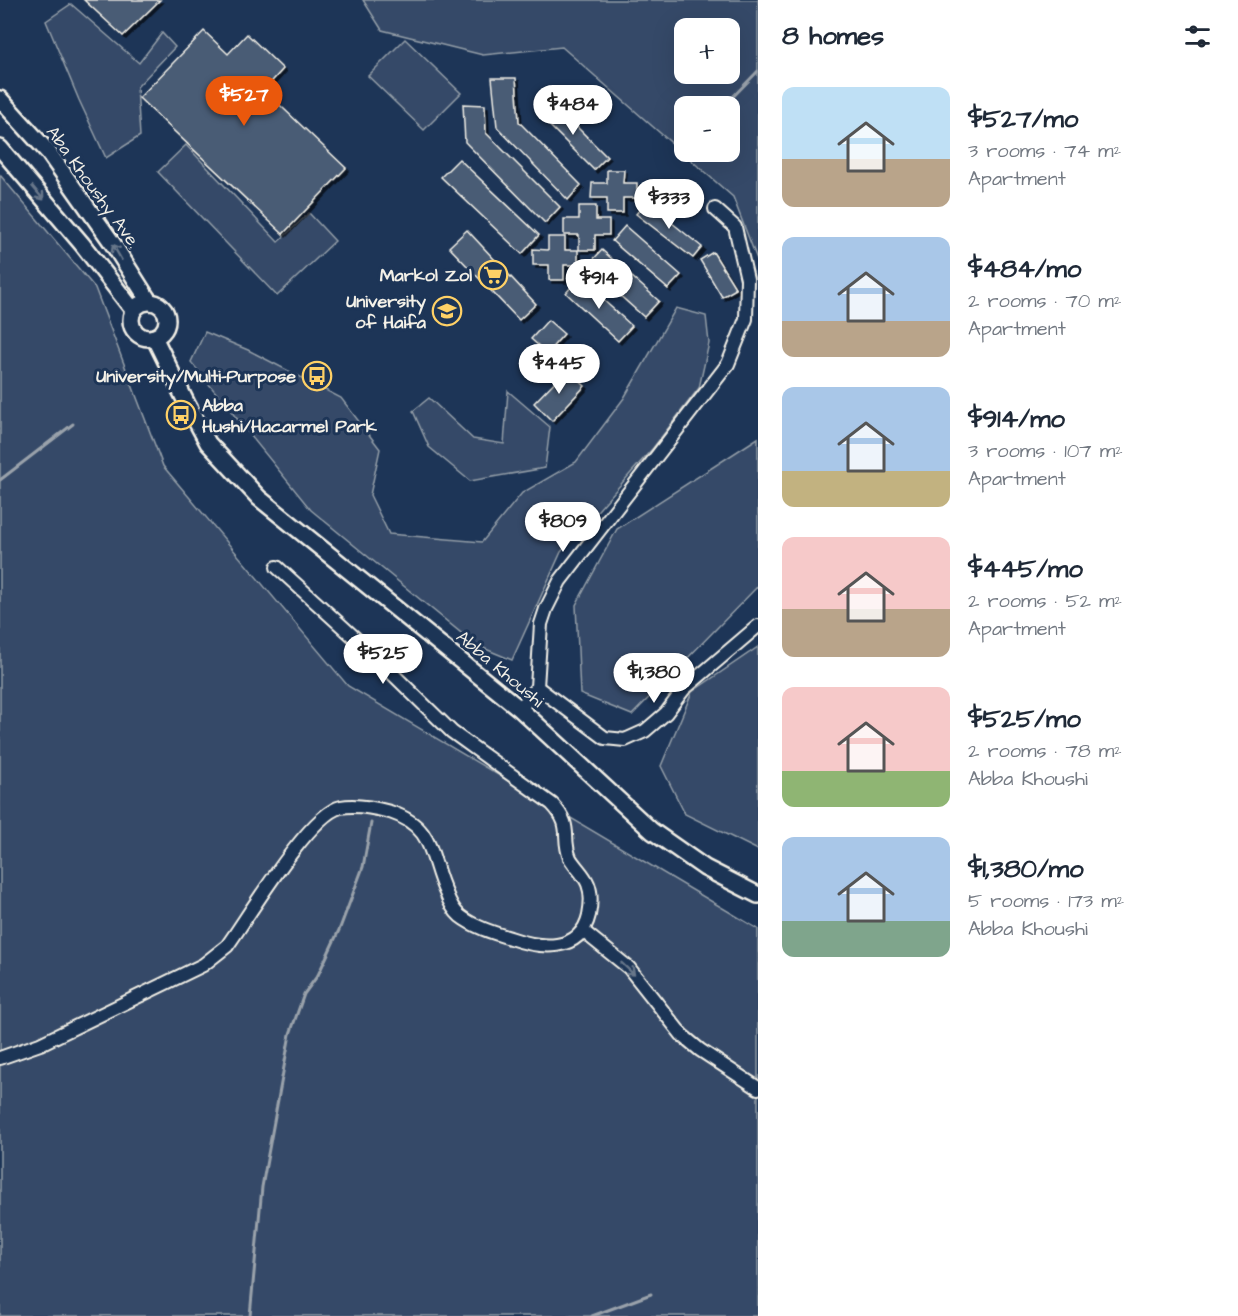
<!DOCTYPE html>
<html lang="en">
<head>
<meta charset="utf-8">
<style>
  :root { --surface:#fff; --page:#f2f2f3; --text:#1f2937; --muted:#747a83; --accent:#ea580c }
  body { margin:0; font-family:"Architects Daughter",sans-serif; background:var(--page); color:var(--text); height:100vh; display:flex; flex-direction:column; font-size:22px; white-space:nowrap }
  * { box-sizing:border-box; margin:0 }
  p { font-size:20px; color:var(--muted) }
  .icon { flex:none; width:33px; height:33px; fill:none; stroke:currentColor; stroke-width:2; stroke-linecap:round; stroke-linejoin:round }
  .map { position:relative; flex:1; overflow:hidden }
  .panel { display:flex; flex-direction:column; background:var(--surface); width:480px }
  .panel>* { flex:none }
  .controls { position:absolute; left:674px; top:18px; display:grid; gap:12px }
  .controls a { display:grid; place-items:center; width:66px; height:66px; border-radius:12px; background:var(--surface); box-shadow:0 6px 24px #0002; font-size:30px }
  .price { position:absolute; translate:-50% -51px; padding:0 14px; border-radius:21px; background:#fff; color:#222; font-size:20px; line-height:39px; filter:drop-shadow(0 2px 3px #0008) }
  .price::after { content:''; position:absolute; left:50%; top:36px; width:18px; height:14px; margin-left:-9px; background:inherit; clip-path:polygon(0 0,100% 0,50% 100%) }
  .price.active { background:var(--accent); color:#fff }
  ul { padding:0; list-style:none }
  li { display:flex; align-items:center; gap:18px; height:150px; padding:0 24px }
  li span { display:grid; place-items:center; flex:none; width:168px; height:120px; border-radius:12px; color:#555 }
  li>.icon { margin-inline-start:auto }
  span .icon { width:72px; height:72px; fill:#fffc; stroke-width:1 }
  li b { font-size:26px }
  h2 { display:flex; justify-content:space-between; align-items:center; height:72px; padding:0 24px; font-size:26px }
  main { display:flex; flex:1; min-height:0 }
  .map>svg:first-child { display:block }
  .green { fill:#354a67; stroke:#949ea8; stroke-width:1.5; fill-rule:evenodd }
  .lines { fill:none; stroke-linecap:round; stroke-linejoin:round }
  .stream { stroke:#9aa2ab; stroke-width:3 }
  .building { fill:#485b74; stroke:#f4f1e8; stroke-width:1.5; filter:url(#shadow) }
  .minor-casing { stroke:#f4f1e8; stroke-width:16 }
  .major-casing { stroke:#f4f1e8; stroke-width:20 }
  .minor { stroke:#1d3557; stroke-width:12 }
  .major { stroke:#1d3557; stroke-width:15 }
  .oneway { stroke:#68778a }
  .labels { text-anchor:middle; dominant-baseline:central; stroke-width:6; stroke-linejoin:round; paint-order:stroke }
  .street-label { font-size:18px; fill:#f4f1e8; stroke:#1d3557 }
  .poi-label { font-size:18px; font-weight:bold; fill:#f4f1e8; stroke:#1d3557; text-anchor:end }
</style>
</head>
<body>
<main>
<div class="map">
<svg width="758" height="1316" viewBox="0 0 758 1316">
  <defs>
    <filter id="shadow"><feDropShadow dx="3" dy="3" stdDeviation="0" flood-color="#0009"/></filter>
  </defs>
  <rect width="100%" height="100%" fill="#1d3557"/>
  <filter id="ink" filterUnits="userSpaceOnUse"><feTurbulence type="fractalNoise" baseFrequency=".0167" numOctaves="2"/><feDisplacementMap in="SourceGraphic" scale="12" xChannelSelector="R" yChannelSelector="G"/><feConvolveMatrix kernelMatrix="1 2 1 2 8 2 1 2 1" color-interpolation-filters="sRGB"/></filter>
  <g filter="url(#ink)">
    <g class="green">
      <path d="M363,0h395v262l-25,-65 -171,-150 -79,8 -101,-25zM684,28h45v46h-45zM684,106h45v46h-45z"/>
      <path d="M71,4l68,59 23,-30 13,14 -38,40 3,49 -34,22 -27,-58 -33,-79z"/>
      <path d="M405,39l56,54 -37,37 -56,-54z"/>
      <path d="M186,145l92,97 31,-29 26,28 -58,55 -119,-124z"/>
      <path d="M0,175l95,113 68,178 185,220 410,243v387h-758z"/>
      <path d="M676,308l30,8 3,27 -10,45 -46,60 -92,104 -49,108 -36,-15 -165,-135 -120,-148 14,-30 43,18 93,48 39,51 -10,46 19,39 93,8 40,-49 54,-31 48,-64z"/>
      <path d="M508,391l42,36 -5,41 -75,13 -41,-34 -16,-36 16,-13 44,41 31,5z"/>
      <path d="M758,438v148l-126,129 -52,-21 -4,-89 41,-76z"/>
      <path d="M758,647v203l-73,-36 -24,-48 31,-74z"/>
    </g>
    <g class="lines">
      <g class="stream">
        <path d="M724,106l34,-35"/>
        <path d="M0,480l73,-56"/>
        <path d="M250,1316l12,-129 28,-153 14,-40 14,-19 22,-47 23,-61 8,-44"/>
        <path d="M592,1316l59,-22"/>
      </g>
    </g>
    <g class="building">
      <path d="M84,0h76l-37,36z"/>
      <path d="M204,31l24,23 19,-20 36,35 -19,21 82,78 -63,66 -144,-136z"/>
      <path d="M492,78h24l3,44 62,63 -13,15 -71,-73z"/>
      <path d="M552,102l55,55 -13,13 -55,-55z"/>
      <path d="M463,104l22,1 1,28 74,74 -15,16 -80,-81z"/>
      <path d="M459,159l80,76 -17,19 -81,-77z"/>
      <path d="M607,170h17l-1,13h14v15h-14v15h-16v-15h-16l1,-15h15z"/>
      <path d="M646,202l56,45 -9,11 -57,-44z"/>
      <path d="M579,206h17v14h13v15h-14v15h-16v-15h-15v-16h15z"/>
      <path d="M625,226l56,49 -13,14 -56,-48z"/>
      <path d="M467,230l69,74 -17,16 -70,-73z"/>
      <path d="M548,237h17v13h13v15h-14v15h-15v-15h-16v-16l15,1z"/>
      <path d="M602,250l57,51 -15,16 -57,-51z"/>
      <path d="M713,252l23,37 -14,8 -22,-37z"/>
      <path d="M579,278l53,48 -14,15 -52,-48z"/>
      <path d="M548,320l16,14 -17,19 -16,-14z"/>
      <path d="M567,369l18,17 -33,35 -18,-18z"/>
    </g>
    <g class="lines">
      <g class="minor-casing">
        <g id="minor">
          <path d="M537,687l68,51 20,2 20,-9 21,-18 18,-24 74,-63"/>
          <path d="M520,709l17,-22 4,-63 5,-15 14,-28 168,-217 18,-45 1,-40 -12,-52 -20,-18"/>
          <path d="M583,931l46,37 53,67 18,15 58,38"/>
          <path d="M0,1058l40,-14 163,-79 24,-19c21,-29 83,-133 114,-139 16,-3 34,1 49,5 46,15 39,45 56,81 3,8 7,17 14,23 14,11 34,17 50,22 29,10 70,16 79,-23 2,-10 3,-21 -1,-31 -4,-10 -13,-17 -18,-26 -9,-22 4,-31 -18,-54l-100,-72 -86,-84 -89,-81"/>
        </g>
      </g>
      <g class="major-casing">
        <g id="major">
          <path d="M0,99l48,53 65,92 36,57"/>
          <path d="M0,148l82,96 51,66"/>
          <circle cx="149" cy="320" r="18"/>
          <path d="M154,337l33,67 21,39 51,55 261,211 132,122 53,37 53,27"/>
        </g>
      </g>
      <use href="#minor" class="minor"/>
      <use href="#major" class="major"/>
    </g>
    <defs><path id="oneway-shaft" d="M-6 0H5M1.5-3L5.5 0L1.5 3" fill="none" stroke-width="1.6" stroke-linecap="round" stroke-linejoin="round" transform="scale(1.5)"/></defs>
    <g class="oneway">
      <use href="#oneway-shaft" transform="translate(38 193) rotate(50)"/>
      <use href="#oneway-shaft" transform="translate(117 252) rotate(-120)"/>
      <use href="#oneway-shaft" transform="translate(628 969) rotate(43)"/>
    </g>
  </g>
  <defs>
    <g id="supermarket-ring" transform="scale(1.5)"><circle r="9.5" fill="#1d3557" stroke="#ffd166" stroke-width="1.5"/><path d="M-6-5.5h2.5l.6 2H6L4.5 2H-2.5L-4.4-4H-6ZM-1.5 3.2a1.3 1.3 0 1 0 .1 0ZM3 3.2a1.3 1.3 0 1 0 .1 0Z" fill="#ffd166"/></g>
    <g id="university-ring" transform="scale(1.5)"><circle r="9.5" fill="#1d3557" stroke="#ffd166" stroke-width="1.5"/><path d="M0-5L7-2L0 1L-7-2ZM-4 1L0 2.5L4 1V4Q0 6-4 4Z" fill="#ffd166"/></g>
    <g id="bus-ring" transform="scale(1.5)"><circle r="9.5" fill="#1d3557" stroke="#ffd166" stroke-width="1.5"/><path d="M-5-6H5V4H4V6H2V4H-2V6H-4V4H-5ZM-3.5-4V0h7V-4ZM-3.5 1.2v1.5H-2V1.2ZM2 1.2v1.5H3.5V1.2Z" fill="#ffd166"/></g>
  </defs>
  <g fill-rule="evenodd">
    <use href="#supermarket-ring" x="493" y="275"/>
    <use href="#university-ring" x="447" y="311"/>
    <use href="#bus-ring" x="317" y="376"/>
    <use href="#bus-ring" x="181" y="415"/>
  </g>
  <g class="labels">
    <g class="street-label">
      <text transform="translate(93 187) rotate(54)">Aba Khoushy Ave.</text>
      <text transform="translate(500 669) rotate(40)">Abba Khoushi</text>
    </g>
    <g class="poi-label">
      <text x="472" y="275">Markol Zol</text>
      <text x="426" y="301">University<tspan x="426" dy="21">of Haifa</tspan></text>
      <text x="296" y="376">University/Multi-Purpose</text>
      <text x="202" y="405" text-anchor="start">Abba<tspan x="202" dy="21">Hushi/Hacarmel Park</tspan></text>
    </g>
  </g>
</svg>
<div class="controls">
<a>+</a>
<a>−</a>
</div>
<b class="price active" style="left:244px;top:127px">$527</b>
<b class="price" style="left:573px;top:136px">$484</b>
<b class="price" style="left:669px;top:230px">$333</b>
<b class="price" style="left:599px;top:310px">$914</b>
<b class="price" style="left:559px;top:395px">$445</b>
<b class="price" style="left:563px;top:553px">$809</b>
<b class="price" style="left:383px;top:685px">$525</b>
<b class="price" style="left:654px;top:704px">$1,380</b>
</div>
<section class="panel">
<h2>8 homes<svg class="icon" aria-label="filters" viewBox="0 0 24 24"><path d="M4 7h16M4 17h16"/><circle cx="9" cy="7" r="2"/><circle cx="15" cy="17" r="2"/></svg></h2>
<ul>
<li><span style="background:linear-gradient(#bfe0f5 60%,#b9a48a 0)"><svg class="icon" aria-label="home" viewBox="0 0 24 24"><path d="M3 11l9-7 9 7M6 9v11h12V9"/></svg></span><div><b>$527/mo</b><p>3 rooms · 74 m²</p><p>Apartment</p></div></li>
<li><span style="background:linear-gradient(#a9c7e8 70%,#b9a48a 0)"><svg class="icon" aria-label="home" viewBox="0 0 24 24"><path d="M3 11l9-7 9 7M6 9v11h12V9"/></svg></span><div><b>$484/mo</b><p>2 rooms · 70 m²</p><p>Apartment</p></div></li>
<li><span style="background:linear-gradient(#a9c7e8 70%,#c2b280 0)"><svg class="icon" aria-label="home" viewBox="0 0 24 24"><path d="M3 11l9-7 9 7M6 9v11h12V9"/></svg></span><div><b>$914/mo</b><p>3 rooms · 107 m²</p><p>Apartment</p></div></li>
<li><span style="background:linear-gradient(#f6c9c9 60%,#b9a48a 0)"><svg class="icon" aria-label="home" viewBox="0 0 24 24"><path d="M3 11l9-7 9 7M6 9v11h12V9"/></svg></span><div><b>$445/mo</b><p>2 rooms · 52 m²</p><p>Apartment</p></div></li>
<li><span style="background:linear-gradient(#f6c9c9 70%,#8fb573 0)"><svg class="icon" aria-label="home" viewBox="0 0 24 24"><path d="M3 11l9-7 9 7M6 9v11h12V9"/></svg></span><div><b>$525/mo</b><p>2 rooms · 78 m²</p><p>Abba Khoushi</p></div></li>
<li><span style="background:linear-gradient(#a9c7e8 70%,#7fa58c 0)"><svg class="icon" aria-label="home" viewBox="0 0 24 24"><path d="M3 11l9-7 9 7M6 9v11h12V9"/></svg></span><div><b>$1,380/mo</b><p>5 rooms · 173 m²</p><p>Abba Khoushi</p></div></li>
</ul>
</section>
</main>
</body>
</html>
